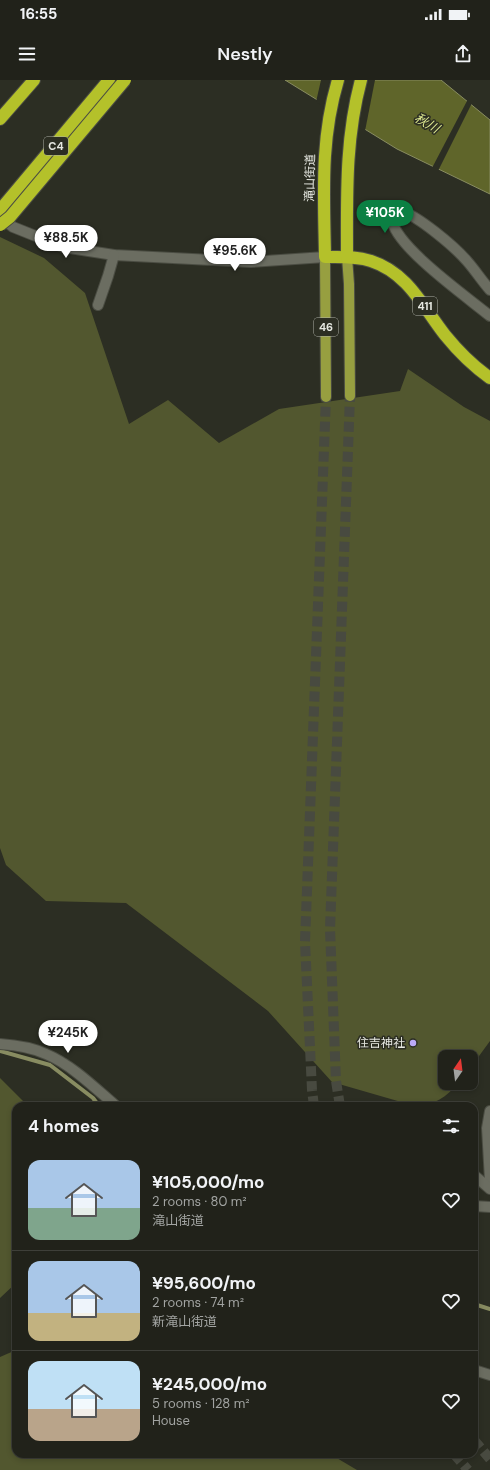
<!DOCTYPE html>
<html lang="en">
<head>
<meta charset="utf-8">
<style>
  :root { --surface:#21221a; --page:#292a23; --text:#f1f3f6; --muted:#a2a4a2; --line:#3e3f39; --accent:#0b8043 }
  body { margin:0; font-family:"DM Sans","Noto Sans JP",sans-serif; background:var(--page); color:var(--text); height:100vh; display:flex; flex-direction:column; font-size:15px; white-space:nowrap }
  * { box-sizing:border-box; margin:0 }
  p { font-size:13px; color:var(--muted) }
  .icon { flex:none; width:22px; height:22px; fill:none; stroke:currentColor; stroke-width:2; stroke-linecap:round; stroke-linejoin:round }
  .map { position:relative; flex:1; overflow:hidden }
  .drawer { position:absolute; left:12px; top:1022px; width:466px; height:356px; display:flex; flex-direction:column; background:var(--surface); border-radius:12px; box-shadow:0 2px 6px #0003,0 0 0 1px var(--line) }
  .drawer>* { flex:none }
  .needle { width:26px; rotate:14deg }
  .buttons { position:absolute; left:438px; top:970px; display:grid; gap:8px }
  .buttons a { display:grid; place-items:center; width:40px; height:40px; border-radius:8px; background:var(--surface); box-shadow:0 2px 6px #0003,0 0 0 1px var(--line); font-size:20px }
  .price { position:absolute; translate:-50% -34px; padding:0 9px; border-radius:14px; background:#fff; color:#222; font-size:13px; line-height:26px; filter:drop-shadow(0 1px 2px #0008) }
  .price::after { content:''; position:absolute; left:50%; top:24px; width:12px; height:9px; margin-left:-6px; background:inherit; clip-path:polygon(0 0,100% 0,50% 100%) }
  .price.on { background:var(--accent); color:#fff }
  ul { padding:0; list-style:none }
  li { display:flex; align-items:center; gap:12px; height:100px; padding:0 16px }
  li+li { border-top:1px solid var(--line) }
  li span { display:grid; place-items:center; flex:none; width:112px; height:80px; border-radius:12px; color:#555 }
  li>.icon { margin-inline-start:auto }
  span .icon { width:48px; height:48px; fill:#fffc; stroke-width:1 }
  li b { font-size:17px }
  h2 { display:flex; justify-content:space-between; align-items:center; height:48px; padding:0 16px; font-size:17px }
  .status { display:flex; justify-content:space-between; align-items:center; height:28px; padding:0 20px; background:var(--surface); direction:ltr }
  .status svg { height:11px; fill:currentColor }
  header { display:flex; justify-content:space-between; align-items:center; height:52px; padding:0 16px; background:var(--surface); font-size:18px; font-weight:600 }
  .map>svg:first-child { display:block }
  .green { fill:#52572f }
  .water { fill:#5f652a; stroke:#888c61 }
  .pier { fill:#2c2e23 }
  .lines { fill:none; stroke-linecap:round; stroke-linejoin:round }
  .stream { stroke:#888c61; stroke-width:4 }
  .major-tunnel { stroke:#484a40; stroke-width:10; stroke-dasharray:10 5; stroke-linecap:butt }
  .minor-casing { stroke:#4b4d43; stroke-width:12 }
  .major-casing { stroke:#4b4d43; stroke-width:12 }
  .highway-casing { stroke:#4b4d43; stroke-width:14 }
  .minor { stroke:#6b6d61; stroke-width:10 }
  .major { stroke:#979f40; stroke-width:10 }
  .highway { stroke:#b4c12a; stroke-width:12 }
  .highway-bridge-casing { stroke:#4b4d43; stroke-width:14; stroke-linecap:butt }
  .highway-bridge { stroke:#b4c12a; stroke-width:12 }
  .poi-dot { fill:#bcaaf6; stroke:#2c2e23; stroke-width:1.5 }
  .labels { text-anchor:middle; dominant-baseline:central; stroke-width:3; stroke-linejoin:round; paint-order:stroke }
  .shield { fill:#2c2e23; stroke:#aeb0a8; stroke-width:1 }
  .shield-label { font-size:11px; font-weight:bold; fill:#e6e8e1 }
  .street-label { font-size:12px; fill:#e6e8e1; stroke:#2c2e23 }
  .poi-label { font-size:12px; fill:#e6e8e1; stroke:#2c2e23; text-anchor:end }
  .water-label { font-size:13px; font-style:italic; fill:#dce78f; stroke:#2c2e23 }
</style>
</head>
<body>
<div class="status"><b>16:55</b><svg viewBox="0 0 49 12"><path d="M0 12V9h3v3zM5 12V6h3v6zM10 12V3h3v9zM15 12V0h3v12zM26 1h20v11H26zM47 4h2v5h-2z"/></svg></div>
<header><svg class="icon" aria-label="menu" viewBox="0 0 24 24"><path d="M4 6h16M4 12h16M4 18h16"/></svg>Nestly<svg class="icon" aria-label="share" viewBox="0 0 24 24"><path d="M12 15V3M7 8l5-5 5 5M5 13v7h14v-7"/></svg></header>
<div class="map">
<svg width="490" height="1390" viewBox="0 0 490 1390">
  <rect width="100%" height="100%" fill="#2c2e23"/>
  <g class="green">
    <path d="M0,157l44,21 41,35 44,131 39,-24 51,43 60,-34 121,-18 8,-22 56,38 26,14v620l-19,26v-10h-26v26h13c-11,14 -25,23 -43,23l-83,-24 -64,-71 -142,-108 -80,-2 -40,-36 -6,-17z"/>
    <path d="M0,998l28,28h-12v177l-16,15z"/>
    <path d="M16,1270v104h314l27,16h-357v-113z"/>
  </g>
  <path class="water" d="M285,0h156l49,40v74l-93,-45z"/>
  <g class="pier">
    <path d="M321,0h54l-10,51 -49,-29z"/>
    <path d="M468,19l4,4 -34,68 -6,-3z"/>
  </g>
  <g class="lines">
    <g class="stream">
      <path d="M0,971l50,14 43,33 6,8"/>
      <path d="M474,1224l16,5"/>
    </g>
    <g class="major-tunnel">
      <path d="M314,1026l-2,-16 -7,-148 21,-545"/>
      <path d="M340,1026l-4,-25 -6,-152 20,-533"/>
      <path d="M474,1360l16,19"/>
      <path d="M454,1374l14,16"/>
    </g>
    <g class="minor-casing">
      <g id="minor">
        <path d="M0,137l13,10 50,20 51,8 137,7 74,-5"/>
        <path d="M490,210c-8,-9 -15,-20 -23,-29 -13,-15 -49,-45 -66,-50l-9,9c4,27 75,77 98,96"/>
        <path d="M98,225l10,-29 6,-21"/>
        <path d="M0,964c15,1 31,3 46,10 26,11 49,34 70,52"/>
        <path d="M490,1031l-3,17 3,52"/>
        <path d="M474,1095l16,14"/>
        <path d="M474,1126l16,1"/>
        <path d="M474,1290l16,5"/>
      </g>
    </g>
    <g class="major-casing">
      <g id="major">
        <path d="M325,177l1,140"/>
        <path d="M347,177l2,27 1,112"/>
      </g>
    </g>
    <g class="highway-casing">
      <g id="highway">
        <path d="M338,0c-18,60 -14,115 -13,177 15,0 31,-1 46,4 37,12 52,46 74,74 13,16 28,31 45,43"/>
        <path d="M0,39l34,-39"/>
        <path d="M0,130l109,-130"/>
        <path d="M347,177c0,-60 -2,-118 14,-177"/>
      </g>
    </g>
    <use href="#minor" class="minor"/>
    <use href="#major" class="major"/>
    <use href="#highway" class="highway"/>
    <g class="highway-bridge-casing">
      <path id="highway-bridge" d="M0,145l10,-8 115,-137"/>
    </g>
    <use href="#highway-bridge" class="highway-bridge"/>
  </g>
  <circle class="poi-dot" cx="413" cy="963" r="4"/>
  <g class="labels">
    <g class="shield">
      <rect x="44" y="57" width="24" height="18" rx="3"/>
      <rect x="413" y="217" width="24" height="18" rx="3"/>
      <rect x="314" y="238" width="24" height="18" rx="3"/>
    </g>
    <g class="shield-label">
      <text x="56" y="66">C4</text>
      <text x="425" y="226">411</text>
      <text x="326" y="247">46</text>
    </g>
    <g class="street-label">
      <text transform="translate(310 98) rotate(-89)">滝山街道</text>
    </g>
    <g class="poi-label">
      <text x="405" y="963">住吉神社</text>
    </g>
    <g class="water-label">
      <text transform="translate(427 43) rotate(30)">秋川</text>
    </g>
  </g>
</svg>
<div class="buttons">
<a><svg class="needle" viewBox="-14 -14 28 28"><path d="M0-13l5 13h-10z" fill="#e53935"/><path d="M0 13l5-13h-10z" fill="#a2a4a2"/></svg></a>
</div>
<b class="price on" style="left:385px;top:154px">¥105K</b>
<b class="price" style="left:66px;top:179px">¥88.5K</b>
<b class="price" style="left:235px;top:192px">¥95.6K</b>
<b class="price" style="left:68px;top:974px">¥245K</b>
<section class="drawer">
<h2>4 homes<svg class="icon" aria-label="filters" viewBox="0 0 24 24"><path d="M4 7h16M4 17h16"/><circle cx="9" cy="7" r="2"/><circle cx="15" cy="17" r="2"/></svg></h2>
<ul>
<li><span style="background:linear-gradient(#a9c7e8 60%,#7fa58c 0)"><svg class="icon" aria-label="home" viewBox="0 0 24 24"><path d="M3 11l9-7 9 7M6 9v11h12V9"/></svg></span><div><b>¥105,000/mo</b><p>2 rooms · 80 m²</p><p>滝山街道</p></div><svg class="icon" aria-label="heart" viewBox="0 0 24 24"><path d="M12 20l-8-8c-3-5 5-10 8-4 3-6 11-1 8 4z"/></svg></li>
<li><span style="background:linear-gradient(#a9c7e8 65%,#c2b280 0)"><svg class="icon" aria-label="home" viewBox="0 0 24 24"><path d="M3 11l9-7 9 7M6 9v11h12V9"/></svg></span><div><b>¥95,600/mo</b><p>2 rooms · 74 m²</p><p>新滝山街道</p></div><svg class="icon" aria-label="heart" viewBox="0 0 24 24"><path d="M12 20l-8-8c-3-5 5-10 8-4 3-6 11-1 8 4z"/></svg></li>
<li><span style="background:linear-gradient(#bfe0f5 60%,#b9a48a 0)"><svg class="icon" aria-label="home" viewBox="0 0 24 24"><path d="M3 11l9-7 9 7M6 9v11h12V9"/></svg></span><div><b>¥245,000/mo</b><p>5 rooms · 128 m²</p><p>House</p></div><svg class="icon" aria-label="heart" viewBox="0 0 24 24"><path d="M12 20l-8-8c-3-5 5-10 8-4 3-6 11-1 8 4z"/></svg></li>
</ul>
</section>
</div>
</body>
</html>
